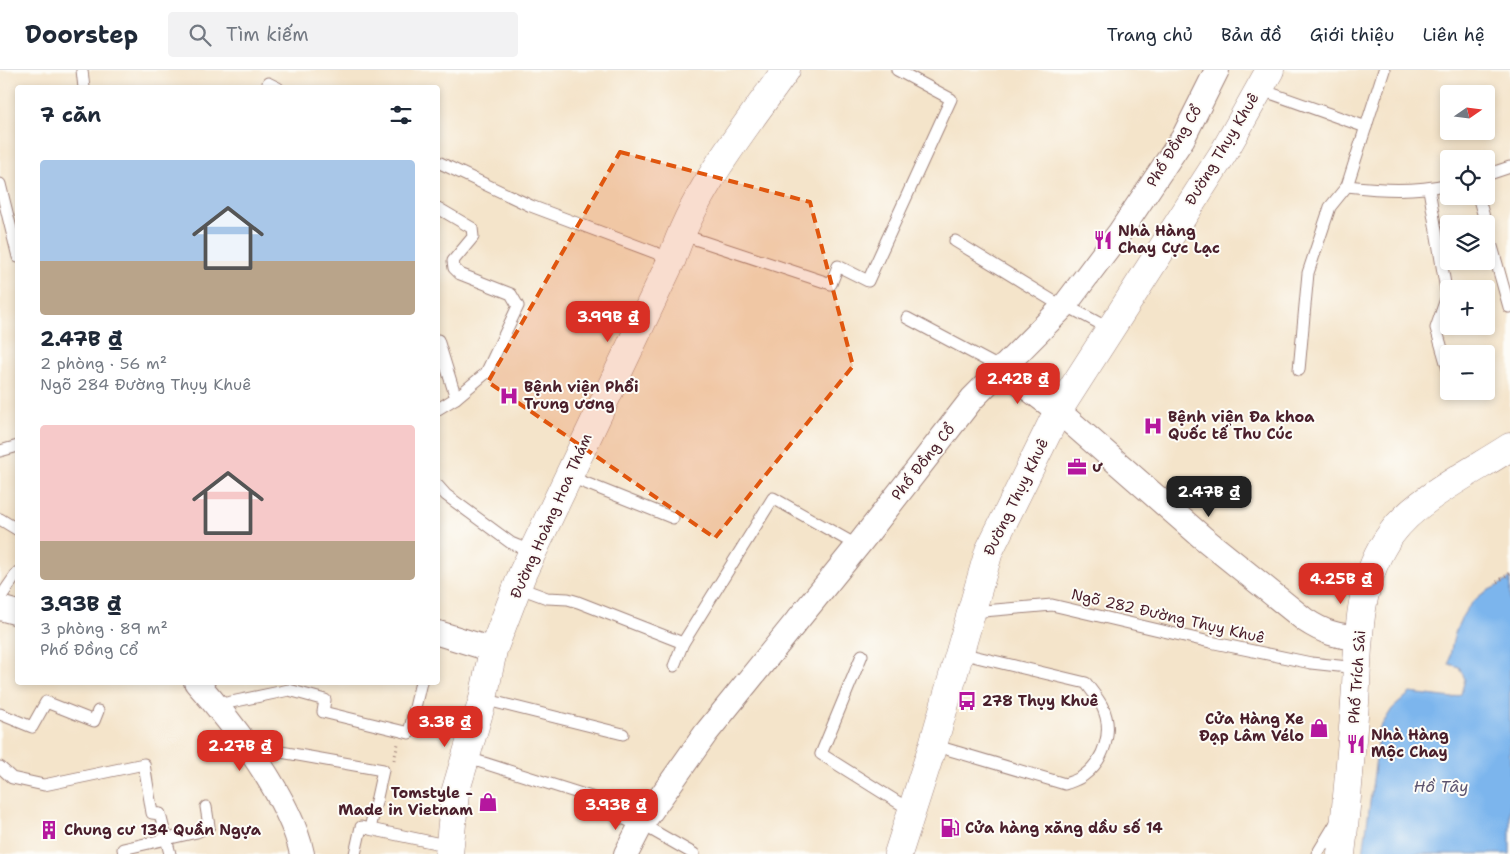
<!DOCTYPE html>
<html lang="vi">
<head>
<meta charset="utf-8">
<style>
  :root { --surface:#fff; --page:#f2f2f3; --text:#1f2937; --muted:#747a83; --line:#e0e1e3; --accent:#d93025 }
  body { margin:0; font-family:"Shantell Sans",sans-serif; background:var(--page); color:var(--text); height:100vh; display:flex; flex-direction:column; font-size:19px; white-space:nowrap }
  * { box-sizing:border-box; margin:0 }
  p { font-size:16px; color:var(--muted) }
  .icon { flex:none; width:28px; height:28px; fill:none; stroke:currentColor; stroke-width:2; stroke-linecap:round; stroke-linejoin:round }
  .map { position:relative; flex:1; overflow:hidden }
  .sheet { position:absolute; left:15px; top:15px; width:425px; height:600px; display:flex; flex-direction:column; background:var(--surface); border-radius:5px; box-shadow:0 2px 8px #0003 }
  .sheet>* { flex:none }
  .needle { width:32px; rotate:76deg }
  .buttons { position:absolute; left:1440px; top:15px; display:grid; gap:10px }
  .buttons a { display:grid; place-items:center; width:55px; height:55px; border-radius:5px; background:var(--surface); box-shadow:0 2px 8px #0003; font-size:25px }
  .price { position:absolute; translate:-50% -42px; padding:0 11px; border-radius:10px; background:var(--accent); color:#fff; font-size:16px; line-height:32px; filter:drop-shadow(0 1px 2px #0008) }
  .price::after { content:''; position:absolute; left:50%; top:30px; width:15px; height:11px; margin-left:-8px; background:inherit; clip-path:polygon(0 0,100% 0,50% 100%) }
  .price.active { background:#222; color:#fff }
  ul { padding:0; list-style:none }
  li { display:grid; align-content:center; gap:10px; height:265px; padding:0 25px }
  li span { display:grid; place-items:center; height:155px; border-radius:5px; color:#555 }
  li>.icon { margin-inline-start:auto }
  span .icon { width:90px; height:90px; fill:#fffc; stroke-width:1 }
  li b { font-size:21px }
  h2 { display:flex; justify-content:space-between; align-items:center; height:60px; padding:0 25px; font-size:21px }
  header { display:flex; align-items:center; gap:30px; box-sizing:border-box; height:70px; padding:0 25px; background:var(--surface); border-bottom:1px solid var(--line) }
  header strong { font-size:24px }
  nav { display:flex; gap:28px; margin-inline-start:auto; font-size:18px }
  .search { width:350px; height:45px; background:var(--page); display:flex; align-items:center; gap:12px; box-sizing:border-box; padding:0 18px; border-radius:5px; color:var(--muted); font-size:19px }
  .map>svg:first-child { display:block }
  .water { fill:#7cb5ed; stroke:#636a8c }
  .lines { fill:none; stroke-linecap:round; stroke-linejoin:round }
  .service-casing { stroke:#9f827a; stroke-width:13 }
  .minor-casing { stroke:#9f827a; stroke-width:26 }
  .tertiary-casing { stroke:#9f827a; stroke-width:29 }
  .secondary-casing { stroke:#9f827a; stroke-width:29 }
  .path { stroke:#9f827a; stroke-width:3; stroke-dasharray:1 4; stroke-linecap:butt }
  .service { stroke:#fff; stroke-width:11 }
  .minor { stroke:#fff; stroke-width:24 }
  .tertiary { stroke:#fff; stroke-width:28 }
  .secondary { stroke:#fff; stroke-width:28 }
  .marked { fill:#e0560e; fill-opacity:0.2; stroke:#e0560e; stroke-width:4; stroke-dasharray:10 6; stroke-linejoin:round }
  .labels { text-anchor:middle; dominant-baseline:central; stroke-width:4; stroke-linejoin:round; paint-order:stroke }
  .street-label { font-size:15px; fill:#4a1f2b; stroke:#fdfcf7 }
  .poi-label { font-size:15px; font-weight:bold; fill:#4a1f2b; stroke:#fdfcf7; text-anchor:start }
  .water-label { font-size:16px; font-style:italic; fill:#5c546f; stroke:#fdfcf7 }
</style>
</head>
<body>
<header>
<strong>Doorstep</strong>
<div class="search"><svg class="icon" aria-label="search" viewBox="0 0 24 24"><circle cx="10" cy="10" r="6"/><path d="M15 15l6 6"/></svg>Tìm kiếm</div>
<nav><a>Trang chủ</a><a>Bản đồ</a><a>Giới thiệu</a><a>Liên hệ</a></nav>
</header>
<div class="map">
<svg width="1510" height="784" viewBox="0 0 1510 784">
  <rect width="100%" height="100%" fill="#fdfcf7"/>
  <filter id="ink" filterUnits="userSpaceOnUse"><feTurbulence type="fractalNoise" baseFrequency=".02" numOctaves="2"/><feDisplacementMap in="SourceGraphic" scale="10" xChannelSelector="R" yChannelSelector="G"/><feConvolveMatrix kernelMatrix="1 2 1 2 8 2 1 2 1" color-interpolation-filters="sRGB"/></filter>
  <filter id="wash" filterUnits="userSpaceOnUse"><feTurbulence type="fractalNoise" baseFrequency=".0096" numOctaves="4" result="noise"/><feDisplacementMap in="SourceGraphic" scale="20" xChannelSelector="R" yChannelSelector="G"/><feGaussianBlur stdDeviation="1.12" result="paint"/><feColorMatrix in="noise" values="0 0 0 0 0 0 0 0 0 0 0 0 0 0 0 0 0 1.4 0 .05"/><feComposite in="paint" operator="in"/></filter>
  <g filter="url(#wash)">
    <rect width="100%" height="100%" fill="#f4e4ca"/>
    <path class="water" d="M1510,508v276h-147l17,-126 12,-19 18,-16 43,5 8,-4 4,-15 -6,-12 -10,-3c3,-27 10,-53 33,-70 9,-6 20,-9 28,-16z"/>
  </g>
  <g filter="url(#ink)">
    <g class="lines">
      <g class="service-casing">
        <g id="service">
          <path d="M82,0l2,18"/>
          <path d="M268,13l10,5"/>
          <path d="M1259,19l107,38"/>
          <path d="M438,92l93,44 141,53"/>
          <path d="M1486,105l24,-8"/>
          <path d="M0,114l18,73"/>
          <path d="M1347,116c35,4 67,6 102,-2"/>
          <path d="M1429,119l18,107 -11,32 13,45"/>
          <path d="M1478,126l8,28"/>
          <path d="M438,138l34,20 1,9 -20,24 1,7 6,6 51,20 7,12 -32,67 -30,25"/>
          <path d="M1486,155l23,82"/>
          <path d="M680,164l151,50 7,-18 30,15 83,-182 -54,-29"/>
          <path d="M955,171l108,66"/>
          <path d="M1065,235l45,24"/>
          <path d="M907,248l94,50"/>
          <path d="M438,270l18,58 -18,11"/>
          <path d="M1299,300l9,-97 22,-66 17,-21 37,-116"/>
          <path d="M0,381l18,-5"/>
          <path d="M568,406l105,42"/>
          <path d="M438,416l8,9 65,48 22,9"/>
          <path d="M0,449l18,11"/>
          <path d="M517,517l30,11 21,1 10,3 105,41"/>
          <path d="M0,528l18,-26"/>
          <path d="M972,542l80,-7 158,37 101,21 46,5"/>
          <path d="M862,585l-41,99 91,57"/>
          <path d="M674,596l9,-23 90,-145 85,48"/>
          <path d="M483,629l140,35"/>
          <path d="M217,635l72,-15 36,10 -2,12 86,21 12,-51"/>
          <path d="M0,644l32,13 14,-25 48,19 4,-10"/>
          <path d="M933,675l132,39c5,-2 13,-4 18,-8 22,-16 31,-46 19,-70 -4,-8 -11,-16 -16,-23l-126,-30"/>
          <path d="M252,685l12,-6 119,21 -13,59 -9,-2 -6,27"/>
          <path d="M465,687l126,40 23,18 38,15 42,24"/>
          <path d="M0,697l12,11 32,7 100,-21 8,49 8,1 10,40"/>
          <path d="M370,759l80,17"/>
          <path d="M124,784l-1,-5 74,-17 12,-6 -3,-19"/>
          <path d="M1317,784l20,-33"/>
        </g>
      </g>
      <g class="minor-casing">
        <g id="minor">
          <path d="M1001,298l57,43 144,126 103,83c18,12 33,17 54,17"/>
          <path d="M0,538l18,5"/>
          <path d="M438,563l55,17"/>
          <path d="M196,612c37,41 95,118 106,172"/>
          <path d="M626,784l15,-29 65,-92 154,-190 112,-144 93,-94 55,-73 63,-94 34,-68"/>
        </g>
      </g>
      <g class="tertiary-casing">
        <path id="tertiary" d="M1341,784c6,-50 10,-101 14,-151 4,-58 0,-120 36,-169 26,-36 81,-62 119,-87"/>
      </g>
      <g class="secondary-casing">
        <g id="secondary">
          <path d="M449,784l6,-61 28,-94 10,-49 30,-78 149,-313c22,-69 72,-130 114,-189"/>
          <path d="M898,784l35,-109 56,-194 69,-140 166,-259 46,-82"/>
        </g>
      </g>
      <g class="path">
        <path d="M1497,512l13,-9"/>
        <path d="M394,690l4,-16"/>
      </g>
      <use href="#service" class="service"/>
      <use href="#minor" class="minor"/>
      <use href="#tertiary" class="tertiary"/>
      <use href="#secondary" class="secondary"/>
    </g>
  </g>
  <path class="marked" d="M620,82l190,50 43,164 -138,172 -227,-156z"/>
  <defs>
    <g id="restaurant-bare" transform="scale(1.5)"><path d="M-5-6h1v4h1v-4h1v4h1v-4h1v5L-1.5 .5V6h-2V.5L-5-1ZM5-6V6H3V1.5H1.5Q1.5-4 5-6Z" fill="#b5179e" stroke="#fdfcf7" stroke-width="2.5" paint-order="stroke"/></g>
    <g id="hospital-bare" transform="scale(1.5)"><path d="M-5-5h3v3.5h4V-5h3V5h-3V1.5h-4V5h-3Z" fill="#b5179e" stroke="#fdfcf7" stroke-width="2.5" paint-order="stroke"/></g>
    <g id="office-bare" transform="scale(1.5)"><path d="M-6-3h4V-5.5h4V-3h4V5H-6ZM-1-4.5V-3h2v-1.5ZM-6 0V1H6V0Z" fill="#b5179e" stroke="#fdfcf7" stroke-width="2.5" paint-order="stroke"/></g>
    <g id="bus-bare" transform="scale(1.5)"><path d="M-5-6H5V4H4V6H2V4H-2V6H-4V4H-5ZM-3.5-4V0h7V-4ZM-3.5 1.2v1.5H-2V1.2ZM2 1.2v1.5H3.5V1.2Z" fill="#b5179e" stroke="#fdfcf7" stroke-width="2.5" paint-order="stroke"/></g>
    <g id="shop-bare" transform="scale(1.5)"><path d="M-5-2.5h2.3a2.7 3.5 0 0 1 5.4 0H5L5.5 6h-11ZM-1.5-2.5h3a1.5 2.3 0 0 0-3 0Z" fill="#b5179e" stroke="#fdfcf7" stroke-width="2.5" paint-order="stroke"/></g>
    <g id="fuel-bare" transform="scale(1.5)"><path d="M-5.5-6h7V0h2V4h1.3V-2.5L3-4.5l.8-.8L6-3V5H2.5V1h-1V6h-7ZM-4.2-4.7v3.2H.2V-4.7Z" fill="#b5179e" stroke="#fdfcf7" stroke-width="2.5" paint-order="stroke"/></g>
    <g id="building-bare" transform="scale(1.5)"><path d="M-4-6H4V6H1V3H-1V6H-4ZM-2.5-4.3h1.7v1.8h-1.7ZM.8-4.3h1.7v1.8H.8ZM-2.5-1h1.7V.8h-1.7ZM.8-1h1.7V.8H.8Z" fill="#b5179e" stroke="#fdfcf7" stroke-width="2.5" paint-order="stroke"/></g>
  </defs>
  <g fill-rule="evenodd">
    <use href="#restaurant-bare" x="1103" y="170"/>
    <use href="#hospital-bare" x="509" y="326"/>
    <use href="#hospital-bare" x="1153" y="356"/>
    <use href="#office-bare" x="1077" y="397"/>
    <use href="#bus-bare" x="967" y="631"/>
    <use href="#shop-bare" x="1319" y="658"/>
    <use href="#restaurant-bare" x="1356" y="674"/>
    <use href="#shop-bare" x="488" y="732"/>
    <use href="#fuel-bare" x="950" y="758"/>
    <use href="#building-bare" x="49" y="760"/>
  </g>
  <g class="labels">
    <g class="street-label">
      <text transform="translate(1174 76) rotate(-59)">Phố Đồng Cổ</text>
      <text transform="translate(1222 79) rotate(-59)">Đường Thụy Khuê</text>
      <text transform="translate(923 392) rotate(-52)">Phố Đồng Cổ</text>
      <text transform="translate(1016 427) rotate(-64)">Đường Thụy Khuê</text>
      <text transform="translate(551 446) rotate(-66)">Đường Hoàng Hoa Thám</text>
      <text transform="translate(1168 546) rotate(13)">Ngõ 282 Đường Thụy Khuê</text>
      <text transform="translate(1357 607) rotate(-86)">Phố Trích Sài</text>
    </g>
    <g class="poi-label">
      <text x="1118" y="161">Nhà Hàng<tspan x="1118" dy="17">Chay Cực Lạc</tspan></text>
      <text x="524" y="317">Bệnh viện Phổi<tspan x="524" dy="17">Trung ương</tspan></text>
      <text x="1168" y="347">Bệnh viện Đa khoa<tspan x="1168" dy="17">Quốc tế Thu Cúc</tspan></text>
      <text x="1092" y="397">ư</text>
      <text x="982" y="631">278 Thụy Khuê</text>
      <text x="1304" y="649" text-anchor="end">Cửa Hàng Xe<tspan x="1304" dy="17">Đạp Lâm Vélo</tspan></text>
      <text x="1371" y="665">Nhà Hàng<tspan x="1371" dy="17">Mộc Chay</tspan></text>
      <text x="473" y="723" text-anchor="end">Tomstyle -<tspan x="473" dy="17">Made in Vietnam</tspan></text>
      <text x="965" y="758">Cửa hàng xăng dầu số 14</text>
      <text x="64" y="760">Chung cư 134 Quần Ngựa</text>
    </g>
    <g class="water-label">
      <text x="1441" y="716">Hồ Tây</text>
    </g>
  </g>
</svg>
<div class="buttons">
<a><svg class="needle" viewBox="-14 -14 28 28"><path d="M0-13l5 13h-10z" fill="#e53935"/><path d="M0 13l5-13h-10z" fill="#747a83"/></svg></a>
<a><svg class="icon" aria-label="locate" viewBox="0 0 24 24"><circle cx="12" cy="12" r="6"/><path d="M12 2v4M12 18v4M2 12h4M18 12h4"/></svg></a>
<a><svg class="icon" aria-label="layers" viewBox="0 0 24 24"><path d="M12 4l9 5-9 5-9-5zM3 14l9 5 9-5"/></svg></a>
<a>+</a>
<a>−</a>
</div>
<b class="price" style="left:608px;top:273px">3.99B ₫</b>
<b class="price" style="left:1018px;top:335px">2.42B ₫</b>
<b class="price active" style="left:1209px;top:448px">2.47B ₫</b>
<b class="price" style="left:1341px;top:535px">4.25B ₫</b>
<b class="price" style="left:445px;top:678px">3.3B ₫</b>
<b class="price" style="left:240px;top:702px">2.27B ₫</b>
<b class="price" style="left:616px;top:761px">3.93B ₫</b>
<section class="sheet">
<h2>7 căn<svg class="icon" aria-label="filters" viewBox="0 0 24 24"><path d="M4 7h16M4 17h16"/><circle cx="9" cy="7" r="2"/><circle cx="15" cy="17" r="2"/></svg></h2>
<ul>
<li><span style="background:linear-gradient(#a9c7e8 65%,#b9a48a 0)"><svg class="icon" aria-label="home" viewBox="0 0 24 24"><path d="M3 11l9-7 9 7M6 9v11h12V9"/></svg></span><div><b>2.47B ₫</b><p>2 phòng · 56 m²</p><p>Ngõ 284 Đường Thụy Khuê</p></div></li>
<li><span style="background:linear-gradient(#f6c9c9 75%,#b9a48a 0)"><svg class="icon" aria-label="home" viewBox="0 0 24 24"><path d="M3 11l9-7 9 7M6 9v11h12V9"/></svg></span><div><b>3.93B ₫</b><p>3 phòng · 89 m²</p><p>Phố Đồng Cổ</p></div></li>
</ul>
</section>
</div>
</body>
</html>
